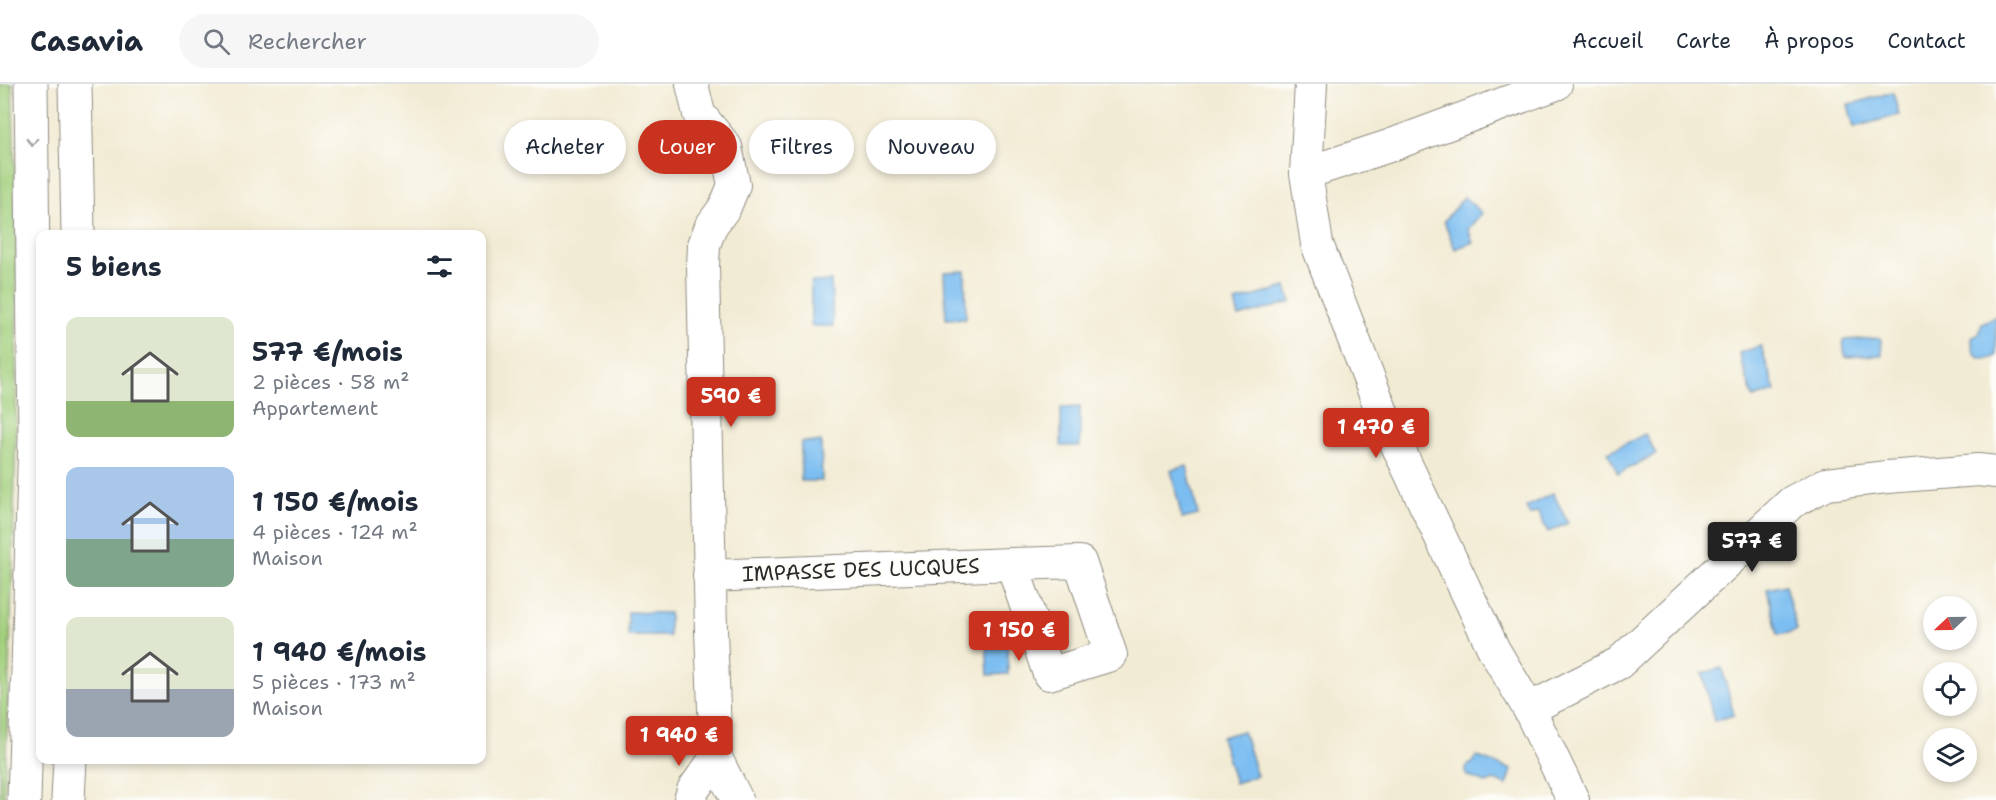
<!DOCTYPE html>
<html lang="fr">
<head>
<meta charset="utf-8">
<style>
  :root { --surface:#fff; --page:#f6f6f7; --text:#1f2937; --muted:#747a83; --line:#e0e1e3; --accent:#c8321e }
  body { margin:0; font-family:"Shantell Sans",sans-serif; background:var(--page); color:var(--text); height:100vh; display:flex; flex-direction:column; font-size:22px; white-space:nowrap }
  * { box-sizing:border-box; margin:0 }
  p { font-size:20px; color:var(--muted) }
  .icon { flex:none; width:33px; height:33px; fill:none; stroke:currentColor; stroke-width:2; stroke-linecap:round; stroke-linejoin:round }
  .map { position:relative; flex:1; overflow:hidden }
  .drawer { position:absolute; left:36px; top:146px; width:450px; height:534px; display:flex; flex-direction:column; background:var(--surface); border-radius:12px; box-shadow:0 3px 9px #0003 }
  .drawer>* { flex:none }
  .guide { position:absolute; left:504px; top:36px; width:570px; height:54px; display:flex; gap:12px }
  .needle { width:39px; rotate:248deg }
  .tools { position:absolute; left:1923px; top:512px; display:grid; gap:12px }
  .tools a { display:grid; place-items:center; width:54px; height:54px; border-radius:50%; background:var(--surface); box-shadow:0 3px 9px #0003; font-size:30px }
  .price { position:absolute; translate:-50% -51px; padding:0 14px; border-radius:6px; background:var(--accent); color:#fff; font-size:20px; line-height:39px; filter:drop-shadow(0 2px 3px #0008) }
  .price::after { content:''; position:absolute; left:50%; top:36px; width:18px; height:14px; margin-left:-9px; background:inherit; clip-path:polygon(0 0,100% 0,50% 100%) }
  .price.selected { background:#222; color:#fff }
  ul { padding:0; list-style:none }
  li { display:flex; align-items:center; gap:18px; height:150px; padding:0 30px }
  li span { display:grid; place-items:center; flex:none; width:168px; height:120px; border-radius:12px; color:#555 }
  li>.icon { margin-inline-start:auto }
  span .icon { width:72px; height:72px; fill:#fffc; stroke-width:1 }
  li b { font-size:26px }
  h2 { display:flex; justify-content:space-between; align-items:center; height:72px; padding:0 30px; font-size:26px }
  .tag { padding:0 21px; border-radius:27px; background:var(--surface); box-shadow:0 3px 9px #0003; font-size:21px; line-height:54px }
  .tag.selected { background:var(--accent); color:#fff }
  header { display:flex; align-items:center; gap:36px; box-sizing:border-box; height:84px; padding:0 30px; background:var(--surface); border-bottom:2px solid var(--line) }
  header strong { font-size:28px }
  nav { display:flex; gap:33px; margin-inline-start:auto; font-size:21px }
  .search { width:420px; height:54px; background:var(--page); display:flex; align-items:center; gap:15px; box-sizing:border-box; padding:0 21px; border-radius:33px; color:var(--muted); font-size:22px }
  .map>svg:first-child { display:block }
  .green { fill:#a1cf7c; stroke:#667d54; stroke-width:1.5 }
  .water { fill:#7bbef1; stroke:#53748e; stroke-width:1.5 }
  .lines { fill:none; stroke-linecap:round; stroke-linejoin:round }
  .minor-casing { stroke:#8e8b80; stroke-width:34 }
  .highway-casing { stroke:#8e8b80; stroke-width:35 }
  .minor { stroke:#fff; stroke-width:32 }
  .highway { stroke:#fff; stroke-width:33 }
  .oneway { stroke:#a0a0a0 }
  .labels { text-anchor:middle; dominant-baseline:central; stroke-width:4.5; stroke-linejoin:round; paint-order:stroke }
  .street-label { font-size:21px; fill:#2b2b2b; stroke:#fdfcf7 }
</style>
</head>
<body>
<header>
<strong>Casavia</strong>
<div class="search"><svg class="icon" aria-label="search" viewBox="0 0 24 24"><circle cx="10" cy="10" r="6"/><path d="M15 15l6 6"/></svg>Rechercher</div>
<nav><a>Accueil</a><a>Carte</a><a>À propos</a><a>Contact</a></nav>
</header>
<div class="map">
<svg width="1996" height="716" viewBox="0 0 1996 716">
  <rect width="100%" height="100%" fill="#fdfcf7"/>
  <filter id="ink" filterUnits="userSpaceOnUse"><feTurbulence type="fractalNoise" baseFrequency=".0167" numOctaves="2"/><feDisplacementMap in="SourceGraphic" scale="12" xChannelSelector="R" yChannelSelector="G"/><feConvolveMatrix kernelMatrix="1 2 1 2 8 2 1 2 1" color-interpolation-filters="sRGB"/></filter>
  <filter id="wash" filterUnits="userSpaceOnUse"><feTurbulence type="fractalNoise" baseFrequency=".008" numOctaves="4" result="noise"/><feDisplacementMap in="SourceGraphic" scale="24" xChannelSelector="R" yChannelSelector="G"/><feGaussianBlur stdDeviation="1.35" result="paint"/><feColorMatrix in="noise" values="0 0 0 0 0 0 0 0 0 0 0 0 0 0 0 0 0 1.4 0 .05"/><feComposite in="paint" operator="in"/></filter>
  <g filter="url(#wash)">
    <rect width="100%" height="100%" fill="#f2ebd4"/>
    <path class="green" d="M0,0h12c10,239 2,477 -8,716h-4z"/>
    <g class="water">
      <path d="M1893,8l6,23 -45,12 -6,-22z"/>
      <path d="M1464,113l18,16 -14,16 5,13 -18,7 -11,-28z"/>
      <path d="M965,187l1,47 -20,1 -2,-47z"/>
      <path d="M831,197l2,45h-22v-44z"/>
      <path d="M1286,203l5,15 -52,15 -4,-15z"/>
      <path d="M1996,232v40c-16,9 -25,-2 -24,-18l6,-4 4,-11z"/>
      <path d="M1881,254l1,17 -37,2 -2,-17z"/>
      <path d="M1761,262l14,45 -22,7 -14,-45z"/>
      <path d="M1080,323v39h-19v-38z"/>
      <path d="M1645,350l11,20 -38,20 -10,-22z"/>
      <path d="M801,358h20l1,39h-21z"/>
      <path d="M1187,382l11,49 -16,4 -11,-49z"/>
      <path d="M1553,409l15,30 -20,9 -10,-20 -8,3 -4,-8z"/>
      <path d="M1785,501l12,46 -19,4 -11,-46z"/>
      <path d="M628,528l41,1v23h-41z"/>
      <path d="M1007,551l1,39 -20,1 -2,-38z"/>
      <path d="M1722,584l12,47 -20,6 -12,-48z"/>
      <path d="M1243,647l14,45 -22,7 -14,-46z"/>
      <path d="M1476,672l36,14 -5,15 -13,-5 -8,3 -19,-7 -2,-4 3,-7 5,-2z"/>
    </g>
  </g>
  <g filter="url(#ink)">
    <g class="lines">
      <g class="minor-casing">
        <g id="minor">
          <path d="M692,0l7,30 27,33 8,38 -9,22 -14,19 -7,19 -1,21 8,365 5,127 21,42"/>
          <path d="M1311,0l-5,89 11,71 68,176 109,230 35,59 44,91"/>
          <path d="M1306,89l80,-26 170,-63"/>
          <path d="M709,492l303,-12 37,110 62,-19 -31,-93 -68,2"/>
          <path d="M1529,625l90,-46 173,-161 34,-18 61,-7 91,-7 18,2"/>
          <path d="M690,716l3,-10 23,-32"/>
        </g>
      </g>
      <g class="highway-casing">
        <g id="highway">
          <path d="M75,0l3,150"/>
          <path d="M24,716l11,-362 -4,-354"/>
          <path d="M68,716l2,-41"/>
        </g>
      </g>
      <use href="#minor" class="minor"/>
      <use href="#highway" class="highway"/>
    </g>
    <defs><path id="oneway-chevron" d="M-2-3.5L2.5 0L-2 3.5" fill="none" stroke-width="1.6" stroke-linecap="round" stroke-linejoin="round" transform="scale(1.5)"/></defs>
    <use class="oneway" href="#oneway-chevron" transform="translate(32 58) rotate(89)"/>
  </g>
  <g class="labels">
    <g class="street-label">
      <text transform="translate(861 486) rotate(-2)">IMPASSE DES LUCQUES</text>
    </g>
  </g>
</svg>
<div class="tools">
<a><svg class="needle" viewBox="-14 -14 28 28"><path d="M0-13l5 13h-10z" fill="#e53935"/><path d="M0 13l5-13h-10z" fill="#747a83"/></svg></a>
<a><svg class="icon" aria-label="locate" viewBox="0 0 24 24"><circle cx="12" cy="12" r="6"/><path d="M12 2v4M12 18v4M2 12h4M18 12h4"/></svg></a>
<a><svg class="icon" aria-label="layers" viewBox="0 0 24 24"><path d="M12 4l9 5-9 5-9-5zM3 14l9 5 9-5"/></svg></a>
</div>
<b class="price" style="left:731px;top:344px">590 €</b>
<b class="price" style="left:1376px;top:375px">1 470 €</b>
<b class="price selected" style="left:1752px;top:489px">577 €</b>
<b class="price" style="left:1019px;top:578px">1 150 €</b>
<b class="price" style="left:679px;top:683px">1 940 €</b>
<div class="guide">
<a class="tag">Acheter</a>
<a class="tag selected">Louer</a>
<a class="tag">Filtres</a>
<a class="tag">Nouveau</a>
</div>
<section class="drawer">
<h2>5 biens<svg class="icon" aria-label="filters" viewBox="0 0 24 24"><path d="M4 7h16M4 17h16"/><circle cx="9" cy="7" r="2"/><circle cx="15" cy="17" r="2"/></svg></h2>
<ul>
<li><span style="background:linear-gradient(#dfe7d0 70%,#8fb573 0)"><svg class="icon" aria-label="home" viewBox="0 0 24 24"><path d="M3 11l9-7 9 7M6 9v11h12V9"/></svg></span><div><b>577 €/mois</b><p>2 pièces · 58 m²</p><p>Appartement</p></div></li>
<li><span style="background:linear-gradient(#a9c7e8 60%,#7fa58c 0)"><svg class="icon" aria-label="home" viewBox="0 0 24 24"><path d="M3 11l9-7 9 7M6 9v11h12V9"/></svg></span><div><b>1 150 €/mois</b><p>4 pièces · 124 m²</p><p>Maison</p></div></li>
<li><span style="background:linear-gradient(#dfe7d0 60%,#9aa5b1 0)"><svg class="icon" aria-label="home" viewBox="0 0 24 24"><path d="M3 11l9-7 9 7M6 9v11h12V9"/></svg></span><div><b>1 940 €/mois</b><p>5 pièces · 173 m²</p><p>Maison</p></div></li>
</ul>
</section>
</div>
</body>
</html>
